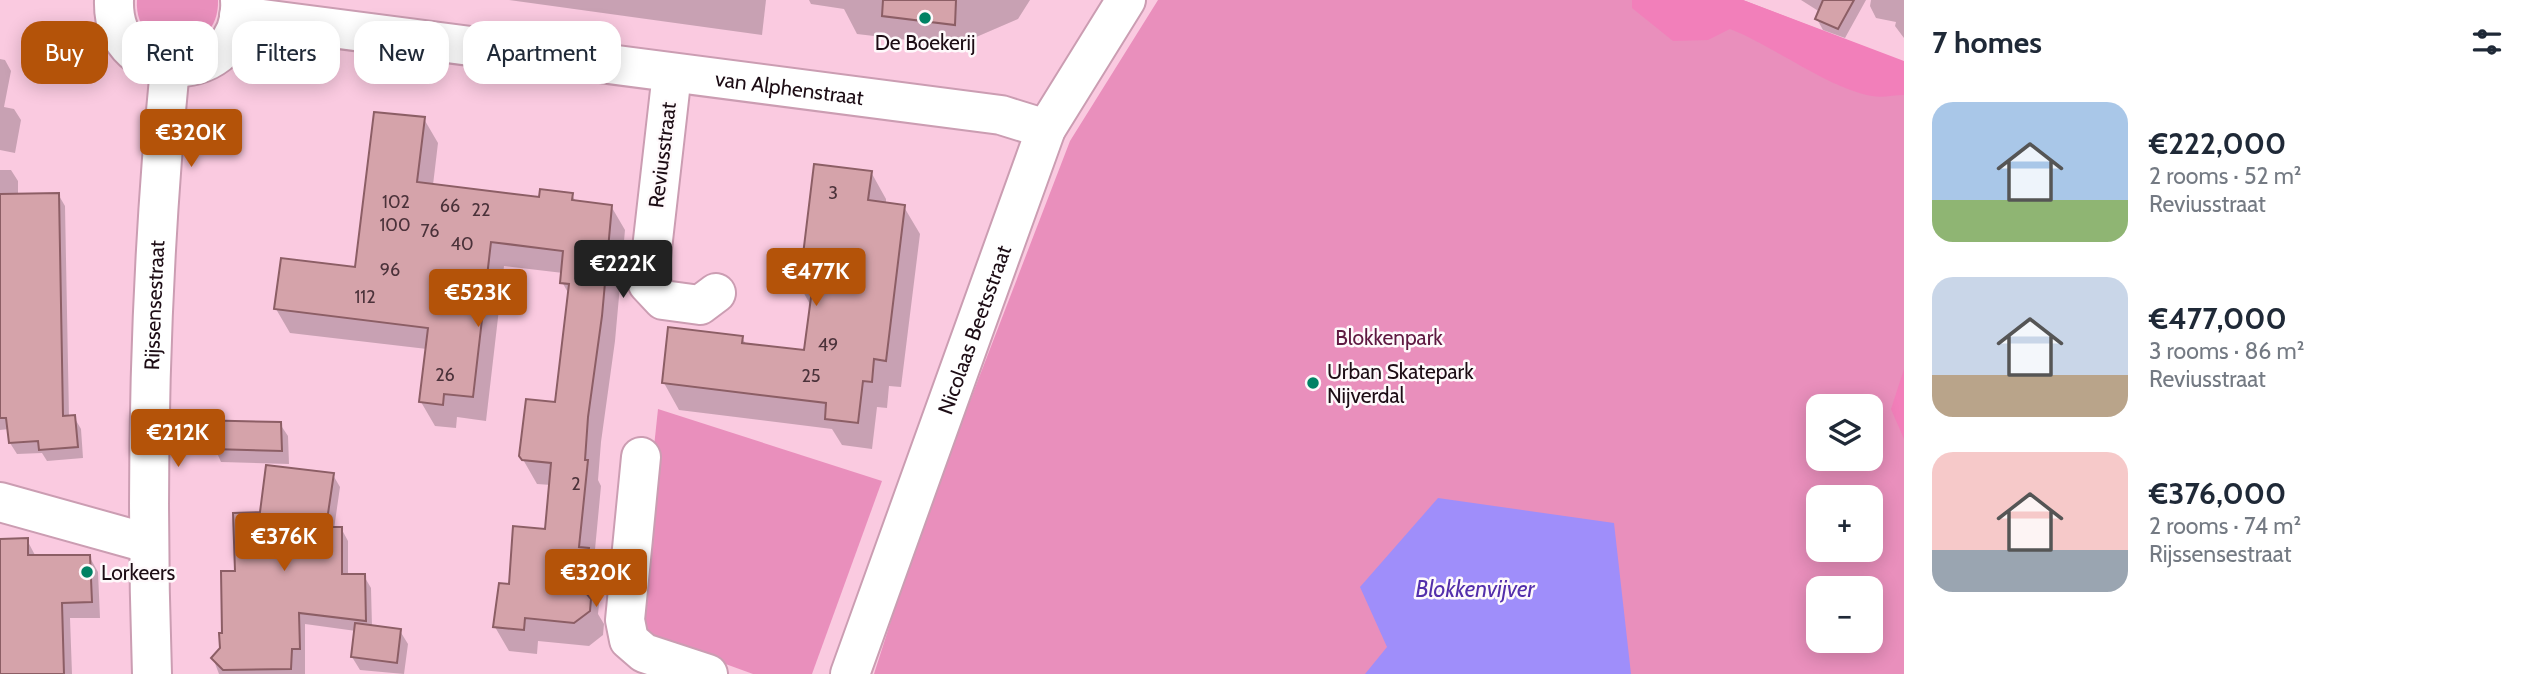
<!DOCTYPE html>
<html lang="en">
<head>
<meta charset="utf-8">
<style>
  :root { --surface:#fff; --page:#f2f2f3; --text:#1f2937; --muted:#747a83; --accent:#b45309 }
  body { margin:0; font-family:Cabin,sans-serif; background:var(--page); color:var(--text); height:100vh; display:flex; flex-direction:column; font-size:26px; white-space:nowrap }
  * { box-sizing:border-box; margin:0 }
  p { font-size:23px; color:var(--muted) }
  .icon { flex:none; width:38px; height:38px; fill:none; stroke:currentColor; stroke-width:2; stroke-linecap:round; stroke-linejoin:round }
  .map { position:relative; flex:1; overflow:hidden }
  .details { display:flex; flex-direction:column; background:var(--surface); width:630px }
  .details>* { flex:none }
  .banner { position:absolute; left:21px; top:21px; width:665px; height:63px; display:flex; gap:14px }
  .tools { position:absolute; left:1806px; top:394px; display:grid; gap:14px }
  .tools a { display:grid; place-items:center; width:77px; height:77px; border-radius:14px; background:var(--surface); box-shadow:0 4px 18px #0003; font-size:35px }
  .price { position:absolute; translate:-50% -60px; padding:0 16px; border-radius:7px; background:var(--accent); color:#fff; font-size:23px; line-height:46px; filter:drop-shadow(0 2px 4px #0008) }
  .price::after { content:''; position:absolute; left:50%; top:42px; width:21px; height:16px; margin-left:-10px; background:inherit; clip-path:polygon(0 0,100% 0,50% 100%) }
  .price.on { background:#222; color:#fff }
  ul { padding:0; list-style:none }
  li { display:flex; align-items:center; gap:21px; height:175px; padding:0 28px }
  li span { display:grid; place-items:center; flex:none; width:196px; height:140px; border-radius:21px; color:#555 }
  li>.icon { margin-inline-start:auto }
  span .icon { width:84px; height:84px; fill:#fffc; stroke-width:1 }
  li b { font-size:30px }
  h2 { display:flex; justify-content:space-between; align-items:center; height:84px; padding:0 28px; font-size:30px }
  .pill { padding:0 24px; border-radius:21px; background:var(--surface); box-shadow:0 4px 18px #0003; font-size:24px; line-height:63px }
  .pill.on { background:var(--accent); color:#fff }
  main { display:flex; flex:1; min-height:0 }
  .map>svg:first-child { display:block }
  .green { fill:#e98fbc; fill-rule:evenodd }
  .forest { fill:#f27fba }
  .water { fill:#9f8efa }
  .shadow { fill:#0003 }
  .building { fill:#d5a3aa; stroke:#8c5e65; stroke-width:2 }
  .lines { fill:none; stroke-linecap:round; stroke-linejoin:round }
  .minor-casing { stroke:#cb9db2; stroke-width:42 }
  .major-casing { stroke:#cb9db2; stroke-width:42 }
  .minor { stroke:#fff; stroke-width:38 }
  .major { stroke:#fff; stroke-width:38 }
  .poi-dot { fill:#008264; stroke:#fef9fb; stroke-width:2.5 }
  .labels { text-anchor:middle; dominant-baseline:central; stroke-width:5; stroke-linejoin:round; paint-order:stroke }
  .number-label { font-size:18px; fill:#4b323a }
  .poi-label { font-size:21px; fill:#1d0d15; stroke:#fef9fb; text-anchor:start }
  .street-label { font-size:21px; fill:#1d0d15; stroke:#fef9fb }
  .park-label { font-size:21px; fill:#5f1941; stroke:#fef9fb }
  .water-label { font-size:23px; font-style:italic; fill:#532fab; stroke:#fef9fb }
</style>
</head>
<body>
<main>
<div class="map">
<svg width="1904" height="674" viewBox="0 0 1904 674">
  <rect width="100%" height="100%" fill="#facae0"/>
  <g class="green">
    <path d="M137,0h81c2,61 -85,59 -81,0z"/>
    <path d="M1158,0h585l161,62v612h-1030l44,-138 152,-395zM1818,406h53v52h-53zM1818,497h53v53h-53zM1818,588h53v52h-53z"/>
    <path d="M658,409l224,72 -70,193h-59l-99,-36 -10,-10 -7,-21z"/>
  </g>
  <g class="forest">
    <path d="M1632,0h111l161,61v34c-10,0 -22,3 -32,1 -43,-7 -98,-50 -142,-67l-22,11 -35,1 -41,-33z"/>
    <path d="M1904,369v70l-13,-30z"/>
  </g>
  <path class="water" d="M1438,498l176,25 17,151h-266l22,-27 -27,-60z"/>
  <g class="shadow">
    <path d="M509,0h257l-4,35z"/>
    <path d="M809,0h221l-12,19 -51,22v6l-110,-13 -13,-25 -33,-5z"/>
    <path d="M1801,0h65l-21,38 -22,-8 -6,-11 3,-7z"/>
    <path d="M1871,0h33v38l-9,-12 1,-4 -20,-4 -6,-12z"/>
    <path d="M0,59l5,1 6,11 -7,36 10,2 7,11 -6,33 -15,-3z"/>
    <path d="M424,119l14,24 -5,42 108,14 31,-4 4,7 35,4 14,24 -10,111 -14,101 -3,38 3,6 -7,74 8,14 -4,40 6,10 -1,11 -14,11 -51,-5 -1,13 -28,-3 -14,-24 15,-41 36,-55 5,-46 -14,-1 -16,-28 36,-52 13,-108 -8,-14 1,-9 -59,-7 -18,155 -29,-4 -1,11 -21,-2 -14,-24 6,-53 -137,-16 -14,-24 81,-40z"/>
    <path d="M0,170h11l7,11v15l40,-2 7,12 4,211h5l7,12 2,29 -36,3 -5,-8 -25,1 -7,-11 -1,-14 -9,1z"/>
    <path d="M871,172l15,27v5l18,3 16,27 -19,153 -12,-1 -2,22 -10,-1 -5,42 -30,-4 -10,-16 -153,-19 -15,-27 78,-45 4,6 60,8 5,-46 -10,-18z"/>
    <path d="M196,422l84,2 8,12 1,28 -68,-2 -8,-18z"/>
    <path d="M333,475l7,12 -6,42 7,-1 7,13v35h16l7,12 1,39 28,4 8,13 -4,30 -44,-4 -8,-13 4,-26 -51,-7v50h-86l-6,-16 8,-10 16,-75 25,-60z"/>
    <path d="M27,540l9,17 53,-1 9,16 2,46h-30l2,56h-64l-8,-9v-124z"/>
  </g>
  <g class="building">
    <path d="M883,0h73l-1,25 -73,-9z"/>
    <path d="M1823,0h31l-16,29 -23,-10z"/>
    <path d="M374,112l51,5 -8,65 122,15 1,-8 33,4 -1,7 40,5 -10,111 -14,101 -3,43h3l-9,87 10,1 -4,44 6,7 -1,12 -16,12 -49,-5 -1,12 -31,-3 6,-44 10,1 4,-58 32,3 6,-66 -29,-3 -3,-4 7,-57 29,3 14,-118 -9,-1 3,-32 -72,-9 -18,155 -29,-3 -1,11 -24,-3 9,-74 -154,-19 7,-51 74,9z"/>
    <path d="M814,164l58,7 -4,29 37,5 -19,156 -12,-2 -2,23 -9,-1 -5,42 -33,-4 1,-16 -164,-20 6,-56 75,9 -1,7 62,7 8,-60 -13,-2z"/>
    <path d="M59,193l4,223 12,-1 3,32 -39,3 -1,-9 -29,2 -3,-25h-6v-224z"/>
    <path d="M193,420l88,2 1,29 -70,-2v-11z"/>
    <path d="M266,465l68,8 -8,54h16v47h23l1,47 -67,-8 1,36h-8l-1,20 -68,1 -12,-12 9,-10 -1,-15h3l-1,-62h14l-2,-58 27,-1z"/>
    <path d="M28,538v17h62l2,47 -30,1 2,71h-64v-135z"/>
    <path d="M355,623l46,6 -4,34 -46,-6z"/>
  </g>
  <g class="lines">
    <g class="minor-casing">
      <g id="minor">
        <path id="s1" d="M239,16l762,99 45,14"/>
        <path d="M672,73l-24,211 15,16 37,5 16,-12"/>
        <path d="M641,457l-16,163 4,20 15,13 64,21"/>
        <path d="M0,502l147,41"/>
        <path id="s2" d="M850,674l196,-545 80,-129"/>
      </g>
    </g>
    <g class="major-casing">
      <g id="major">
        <path d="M114,0c-3,91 132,88 126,0"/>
        <path id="s3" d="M152,674c-7,-203 -2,-404 18,-606"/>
      </g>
    </g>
    <use href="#minor" class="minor"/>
    <use href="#major" class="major"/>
  </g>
  <g class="poi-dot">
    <circle cx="925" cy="18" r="7"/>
    <circle cx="1313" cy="383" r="7"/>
    <circle cx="87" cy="572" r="7"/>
  </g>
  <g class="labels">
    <g class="number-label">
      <text x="833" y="193">3</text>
      <text x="396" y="202">102</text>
      <text x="450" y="206">66</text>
      <text x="481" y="210">22</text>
      <text x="395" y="225">100</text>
      <text x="430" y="231">76</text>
      <text x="462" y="244">40</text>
      <text x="390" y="270">96</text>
      <text x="365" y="297">112</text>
      <text x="828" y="345">49</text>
      <text x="445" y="375">26</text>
      <text x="811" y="376">25</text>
      <text x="576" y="484">2</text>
    </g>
    <g class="poi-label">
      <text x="925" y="42" text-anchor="middle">De Boekerij</text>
      <text x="1327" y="371">Urban Skatepark<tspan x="1327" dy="24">Nijverdal</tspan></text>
      <text x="101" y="572">Lorkeers</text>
    </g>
    <g class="street-label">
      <text stroke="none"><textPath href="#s1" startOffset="555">van Alphenstraat</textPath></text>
      <text transform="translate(662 155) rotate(-83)">Reviusstraat</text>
      <text stroke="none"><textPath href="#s3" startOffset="369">Rijssensestraat</textPath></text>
      <text stroke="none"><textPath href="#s2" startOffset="366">Nicolaas Beetsstraat</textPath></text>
    </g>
    <g class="park-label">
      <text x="1389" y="337">Blokkenpark</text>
    </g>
    <g class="water-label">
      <text x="1475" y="589">Blokkenvijver</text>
    </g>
  </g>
</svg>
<div class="tools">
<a><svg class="icon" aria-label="layers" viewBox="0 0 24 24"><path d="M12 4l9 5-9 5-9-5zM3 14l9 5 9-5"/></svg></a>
<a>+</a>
<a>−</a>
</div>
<b class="price" style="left:191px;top:169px">€320K</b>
<b class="price on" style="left:623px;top:300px">€222K</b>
<b class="price" style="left:816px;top:308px">€477K</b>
<b class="price" style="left:478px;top:329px">€523K</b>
<b class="price" style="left:178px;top:469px">€212K</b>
<b class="price" style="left:284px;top:573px">€376K</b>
<b class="price" style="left:596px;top:609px">€320K</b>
<div class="banner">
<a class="pill on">Buy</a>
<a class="pill">Rent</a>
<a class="pill">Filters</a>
<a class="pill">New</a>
<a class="pill">Apartment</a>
</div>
</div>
<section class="details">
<h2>7 homes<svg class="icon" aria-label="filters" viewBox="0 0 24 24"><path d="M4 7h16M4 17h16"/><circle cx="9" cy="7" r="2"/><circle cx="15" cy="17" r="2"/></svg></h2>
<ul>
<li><span style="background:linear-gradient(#a9c7e8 70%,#8fb573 0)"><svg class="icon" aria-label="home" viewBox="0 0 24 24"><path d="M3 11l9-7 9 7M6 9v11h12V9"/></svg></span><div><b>€222,000</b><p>2 rooms · 52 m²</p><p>Reviusstraat</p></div></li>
<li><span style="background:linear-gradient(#c9d6e8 70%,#b9a48a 0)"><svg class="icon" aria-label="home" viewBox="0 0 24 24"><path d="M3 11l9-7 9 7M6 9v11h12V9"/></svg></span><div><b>€477,000</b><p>3 rooms · 86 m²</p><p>Reviusstraat</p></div></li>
<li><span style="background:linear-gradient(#f6c9c9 70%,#9aa5b1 0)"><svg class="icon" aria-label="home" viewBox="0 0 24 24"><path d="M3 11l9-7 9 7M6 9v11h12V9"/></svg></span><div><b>€376,000</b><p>2 rooms · 74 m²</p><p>Rijssensestraat</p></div></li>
</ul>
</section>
</main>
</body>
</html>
